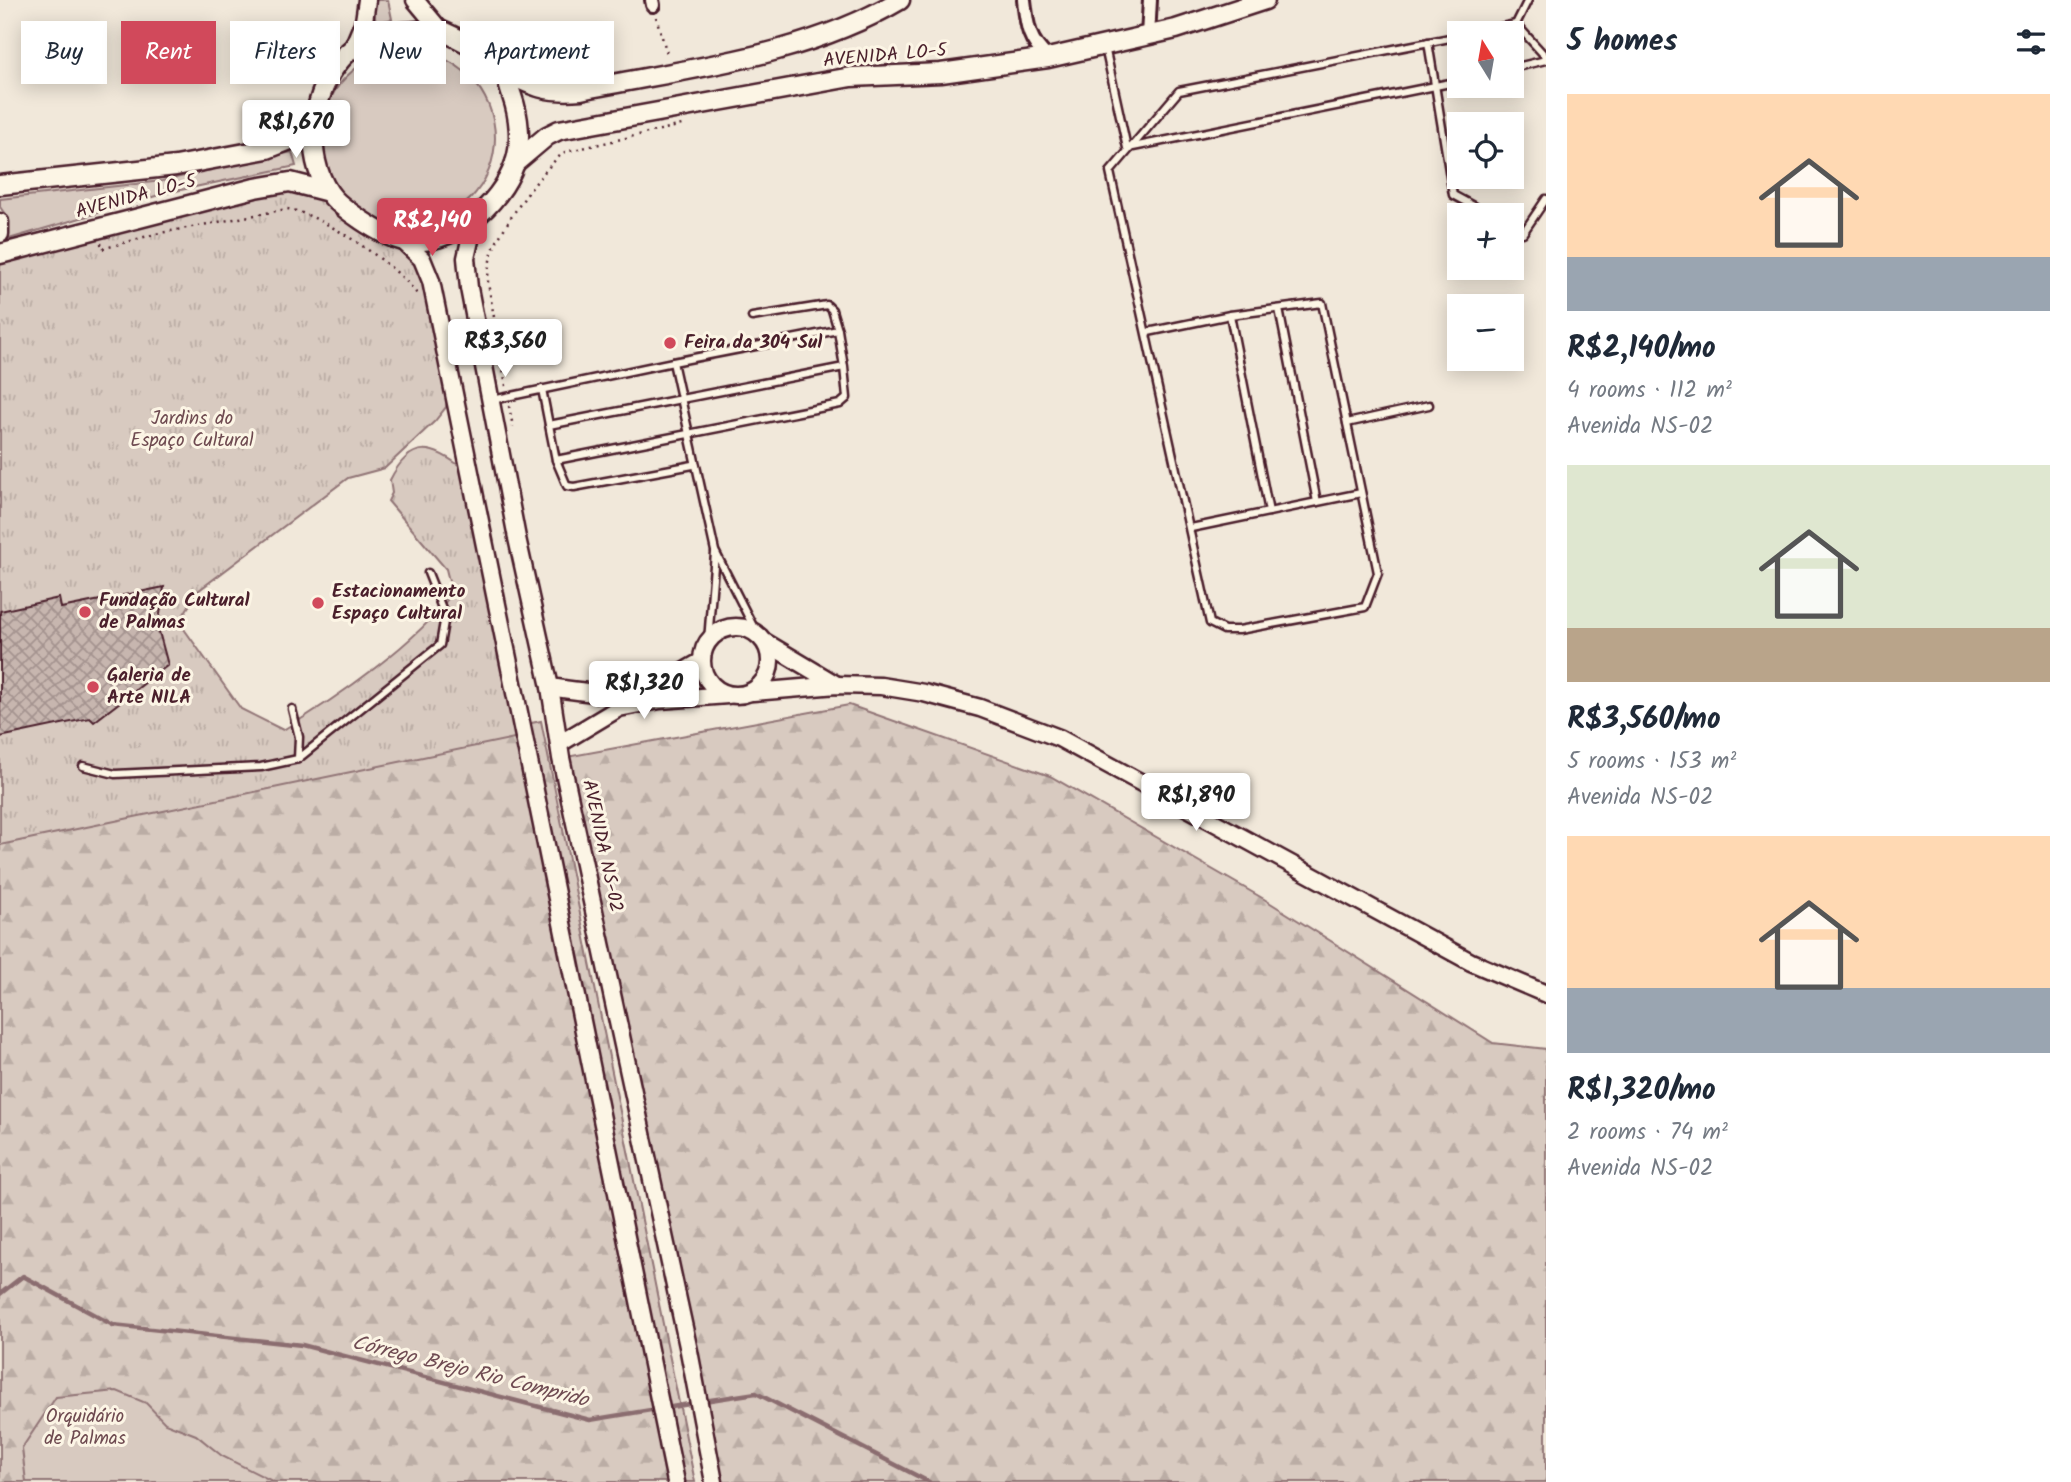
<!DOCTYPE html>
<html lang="en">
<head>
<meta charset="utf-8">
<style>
  :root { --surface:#fff; --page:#f6f6f7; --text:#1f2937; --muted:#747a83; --accent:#d1495b }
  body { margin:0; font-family:Kalam,sans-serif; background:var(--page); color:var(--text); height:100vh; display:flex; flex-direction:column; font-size:26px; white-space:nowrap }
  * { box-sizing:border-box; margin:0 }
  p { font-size:23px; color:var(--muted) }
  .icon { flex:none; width:38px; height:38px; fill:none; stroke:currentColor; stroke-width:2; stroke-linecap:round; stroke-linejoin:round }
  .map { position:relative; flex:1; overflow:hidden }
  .side { display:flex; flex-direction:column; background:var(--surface); width:525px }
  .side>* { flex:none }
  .top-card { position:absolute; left:21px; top:21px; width:665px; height:63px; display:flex; gap:14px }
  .needle { width:46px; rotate:349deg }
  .buttons { position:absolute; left:1447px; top:21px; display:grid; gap:14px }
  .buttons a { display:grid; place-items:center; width:77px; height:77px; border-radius:0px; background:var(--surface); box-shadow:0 4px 18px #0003; font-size:35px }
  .price { position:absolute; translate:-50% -60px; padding:0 16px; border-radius:7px; background:#fff; color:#222; font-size:23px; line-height:46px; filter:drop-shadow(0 2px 4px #0008) }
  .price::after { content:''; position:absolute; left:50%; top:42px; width:21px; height:16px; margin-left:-10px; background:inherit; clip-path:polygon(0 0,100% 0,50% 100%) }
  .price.on { background:var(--accent); color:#fff }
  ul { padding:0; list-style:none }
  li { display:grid; align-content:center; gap:14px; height:371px; padding:0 21px }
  li span { display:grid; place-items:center; height:217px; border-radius:0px; color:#555 }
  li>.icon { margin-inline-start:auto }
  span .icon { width:126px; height:126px; fill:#fffc; stroke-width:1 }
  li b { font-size:30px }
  h2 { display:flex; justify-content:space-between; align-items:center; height:84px; padding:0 21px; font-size:30px }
  .pill { padding:0 24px; border-radius:0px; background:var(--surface); box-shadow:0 4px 18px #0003; font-size:24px; line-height:63px }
  .pill.on { background:var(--accent); color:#fff }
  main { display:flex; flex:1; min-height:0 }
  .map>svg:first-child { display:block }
  .green { fill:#d8cac0; stroke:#917476; stroke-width:2 }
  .forest { fill:url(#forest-firs); stroke:#917476; stroke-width:2 }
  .park { fill:url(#park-tufts); stroke:#917476; stroke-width:2 }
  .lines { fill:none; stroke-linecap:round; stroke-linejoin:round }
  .stream { stroke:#8b6d6f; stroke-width:4.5 }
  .building { fill:url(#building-cross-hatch); stroke:#4a1f2b; stroke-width:2 }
  .service-casing { stroke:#4a1f2b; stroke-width:11 }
  .minor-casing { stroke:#4a1f2b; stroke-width:18 }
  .tertiary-casing { stroke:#4a1f2b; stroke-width:21 }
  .secondary-casing { stroke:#4a1f2b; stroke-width:23 }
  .path { stroke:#4a1f2b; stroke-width:2.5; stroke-dasharray:2 5; stroke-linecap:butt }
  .service { stroke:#fcf5e5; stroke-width:6 }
  .minor { stroke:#fcf5e5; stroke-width:12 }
  .tertiary { stroke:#fcf5e5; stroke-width:16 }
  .secondary { stroke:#fcf5e5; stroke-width:18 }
  .poi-dot { fill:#d1495b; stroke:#fcf5e5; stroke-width:2.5 }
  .labels { text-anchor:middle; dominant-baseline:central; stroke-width:6; stroke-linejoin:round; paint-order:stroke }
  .street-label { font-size:19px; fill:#4a1f2b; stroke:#fcf5e5 }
  .poi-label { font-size:19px; font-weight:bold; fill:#4a1f2b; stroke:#fcf5e5; text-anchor:start }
  .park-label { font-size:19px; fill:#6e4a50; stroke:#fcf5e5 }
  .water-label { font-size:21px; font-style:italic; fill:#704c53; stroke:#fcf5e5 }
</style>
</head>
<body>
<main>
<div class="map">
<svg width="1546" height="1482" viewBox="0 0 1546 1482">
  <defs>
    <pattern id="forest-firs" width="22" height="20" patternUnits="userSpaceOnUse" patternTransform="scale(1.75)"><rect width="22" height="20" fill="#d8cac0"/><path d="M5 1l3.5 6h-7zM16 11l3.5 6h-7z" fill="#bbada5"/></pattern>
    <pattern id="park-tufts" width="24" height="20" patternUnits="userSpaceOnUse" patternTransform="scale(1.75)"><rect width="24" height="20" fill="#d8cac0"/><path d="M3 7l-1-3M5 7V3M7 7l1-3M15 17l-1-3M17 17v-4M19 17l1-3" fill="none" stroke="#bbada5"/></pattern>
    <pattern id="building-cross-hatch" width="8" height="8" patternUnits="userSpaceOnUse" patternTransform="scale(1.75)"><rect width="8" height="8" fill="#c7b6af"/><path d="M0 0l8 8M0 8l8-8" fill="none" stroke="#a4938f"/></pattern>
  </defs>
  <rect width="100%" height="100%" fill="#f1e8da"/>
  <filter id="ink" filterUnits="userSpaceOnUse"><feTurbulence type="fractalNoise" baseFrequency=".0143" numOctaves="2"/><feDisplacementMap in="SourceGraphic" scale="14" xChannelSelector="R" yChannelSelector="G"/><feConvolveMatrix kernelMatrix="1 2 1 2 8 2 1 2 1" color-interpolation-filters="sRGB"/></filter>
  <g filter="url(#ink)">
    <g class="green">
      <path d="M372,0h16l4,19 -16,4z"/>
      <circle cx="408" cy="138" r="87"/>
      <path d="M292,152l4,14 -130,27 -164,48 5,-24 -7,-10v-8l162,-18z"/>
      <path d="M113,1372l183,110h-272l-5,-52 33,-51z"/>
    </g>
    <g class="forest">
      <path d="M849,705l201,71 214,123 229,144 53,6v433h-832l-153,-724z"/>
      <path d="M541,721l154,761h-421l-52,-26 -26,-21 -31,-12 -19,-20 -29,-12 -61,6 -34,51 4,34h-26v-647z"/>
    </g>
    <path class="park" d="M289,186l34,9 94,66 11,22 21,100 -3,24 -11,14 -50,47 -37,10 -150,113 -14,23v15l57,80 42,21c51,-30 137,-89 169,-137l-6,-24 -58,-68 4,-8 -2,-13c21,-42 43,-35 75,-10l54,267 -519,108v-586z"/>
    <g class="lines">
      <g class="stream">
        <path d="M0,1294l23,-18 90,49 189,20 288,75 67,-11"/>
        <path d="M704,1401l52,-8 173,89"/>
        <path d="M666,1408l29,-5"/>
      </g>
    </g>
    <path class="building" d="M164,587l-6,41 10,37 -74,57 -4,-4 -90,19v-126l59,-13 2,10z"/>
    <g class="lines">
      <g class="service-casing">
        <g id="service">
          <path d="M1516,24l30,33"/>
          <path d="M1516,24l12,-24"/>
          <path d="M1473,33l43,-9"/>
          <path d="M1428,42l25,153 37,20"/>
          <path d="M1105,47l22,101"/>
          <path d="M1512,68l34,-8"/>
          <path d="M1128,148l332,-67"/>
          <path d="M1512,227l11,6 23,-34"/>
          <path d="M1279,309l38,193"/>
          <path d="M1230,315l39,197"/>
          <path d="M752,317l75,-12 5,5 6,20"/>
          <path d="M1148,332l82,-17 92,-12 56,270 -13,34 -126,23h-15l-14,-7 -100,-451 69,-81 281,-55"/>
          <path d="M673,362l165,-32 6,37 -295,58 7,35 284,-56 7,-6 -3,-31"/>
          <path d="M542,389l7,36"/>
          <path d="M492,400l181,-38 42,189 42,83"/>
          <path d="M1347,423l82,-18"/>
          <path d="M556,460l11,26 7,1 119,-22"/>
          <path d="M1191,528l170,-35"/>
          <path d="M708,641l7,-88"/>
          <path d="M292,709l7,28 -1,22"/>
          <path d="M83,766l32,8 146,-7 37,-8 142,-114 5,-29 -17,-43"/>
        </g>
      </g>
      <g class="minor-casing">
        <g id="minor">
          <path d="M652,0l1,5"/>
          <path d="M1024,0c3,26 4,40 24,58"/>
          <path d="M1148,36l2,-36"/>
        </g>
      </g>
      <g class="tertiary-casing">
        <g id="tertiary">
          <path d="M415,0l25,30"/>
          <path d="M353,47l11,-26 3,-21"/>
          <path d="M475,218l-9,40 3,30 48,250 33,149 11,71 128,593 25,131"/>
          <path d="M0,222v12"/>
          <path d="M403,241l19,18 9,22 245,1201"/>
          <circle cx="736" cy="661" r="34"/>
          <path d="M765,642l72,43"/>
          <path d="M550,687c34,5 76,13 108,-1 15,-6 28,-17 43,-24"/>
          <path d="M753,692l84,-7 44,1 43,7 56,15 79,30 412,224 75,32"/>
          <path d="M559,744l60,-36 41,-8 68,-5"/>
        </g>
      </g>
      <g class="secondary-casing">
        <g id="secondary">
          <path d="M440,30c22,10 47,22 63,41 4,6 6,17 9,25 7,20 10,46 3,67 -15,43 -64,84 -110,78 -14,-2 -32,-13 -44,-21 -23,-16 -34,-23 -43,-51 -12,-40 1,-94 35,-121 20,-17 62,-17 87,-18z"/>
          <path d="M504,72c30,15 43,21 77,18 108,-22 223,-33 319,-90"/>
          <path d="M515,163l32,-27 12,-6 292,-53 90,-4 107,-15 128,-29 89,-29"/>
          <path d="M0,185l176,-19 91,-17 28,-11 19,-15"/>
          <path d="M0,254l255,-66 35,-6 35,9"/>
        </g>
      </g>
      <g class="path">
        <path d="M656,17l12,40"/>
        <path d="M101,243l1,6 53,-15 132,-25c33,4 111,57 130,85"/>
        <path d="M506,386l-18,-103c0,-11 1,-22 5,-33 9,-23 52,-85 72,-98l117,-27"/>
        <path d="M509,406l4,21"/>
      </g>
      <use href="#service" class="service"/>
      <use href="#minor" class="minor"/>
      <use href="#tertiary" class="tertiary"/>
      <use href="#secondary" class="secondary"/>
    </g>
  </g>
  <g class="poi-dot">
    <circle cx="670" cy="343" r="7"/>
    <circle cx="318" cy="603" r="7"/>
    <circle cx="85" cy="612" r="7"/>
    <circle cx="93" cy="687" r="7"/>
  </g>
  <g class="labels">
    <g class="street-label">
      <text transform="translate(885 56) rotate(-5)">AVENIDA LO-5</text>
      <text transform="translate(136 197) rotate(-15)">AVENIDA LO-5</text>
      <text transform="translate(602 846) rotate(78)">AVENIDA NS-02</text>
    </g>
    <g class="poi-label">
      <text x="684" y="343">Feira da 304 Sul</text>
      <text x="332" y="592">Estacionamento<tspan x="332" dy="22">Espaço Cultural</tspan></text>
      <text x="99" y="601">Fundação Cultural<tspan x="99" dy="22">de Palmas</tspan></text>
      <text x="107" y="676">Galeria de<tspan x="107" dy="22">Arte NILA</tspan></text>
    </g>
    <g class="park-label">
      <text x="192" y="419">Jardins do<tspan x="192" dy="22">Espaço Cultural</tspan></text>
      <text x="85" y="1417">Orquidário<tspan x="85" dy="22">de Palmas</tspan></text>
    </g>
    <g class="water-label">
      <text transform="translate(470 1372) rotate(14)">Córrego Brejo Rio Comprido</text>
    </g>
  </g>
</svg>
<div class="buttons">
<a><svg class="needle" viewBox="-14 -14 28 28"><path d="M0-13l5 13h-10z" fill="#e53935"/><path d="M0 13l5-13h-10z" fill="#747a83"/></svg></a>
<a><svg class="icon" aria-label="locate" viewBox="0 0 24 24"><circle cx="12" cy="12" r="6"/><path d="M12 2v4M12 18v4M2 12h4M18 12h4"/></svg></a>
<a>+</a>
<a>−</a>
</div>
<b class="price" style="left:296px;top:160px">R$1,670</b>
<b class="price on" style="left:432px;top:258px">R$2,140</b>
<b class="price" style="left:505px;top:379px">R$3,560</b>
<b class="price" style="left:644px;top:721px">R$1,320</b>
<b class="price" style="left:1196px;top:833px">R$1,890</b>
<div class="top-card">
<a class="pill">Buy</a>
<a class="pill on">Rent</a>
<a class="pill">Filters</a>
<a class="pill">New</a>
<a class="pill">Apartment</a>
</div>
</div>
<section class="side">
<h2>5 homes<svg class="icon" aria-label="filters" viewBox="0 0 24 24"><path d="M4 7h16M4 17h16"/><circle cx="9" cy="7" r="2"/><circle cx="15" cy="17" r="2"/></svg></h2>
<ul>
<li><span style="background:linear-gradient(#ffd9b3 75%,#9aa5b1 0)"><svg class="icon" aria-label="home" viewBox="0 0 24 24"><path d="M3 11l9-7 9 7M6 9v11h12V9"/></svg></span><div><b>R$2,140/mo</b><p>4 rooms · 112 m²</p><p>Avenida NS-02</p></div></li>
<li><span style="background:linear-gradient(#dfe7d0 75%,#b9a48a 0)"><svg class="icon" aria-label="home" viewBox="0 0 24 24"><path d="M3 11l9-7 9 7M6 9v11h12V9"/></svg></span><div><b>R$3,560/mo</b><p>5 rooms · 153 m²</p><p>Avenida NS-02</p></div></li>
<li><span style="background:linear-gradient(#ffd9b3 70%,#9aa5b1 0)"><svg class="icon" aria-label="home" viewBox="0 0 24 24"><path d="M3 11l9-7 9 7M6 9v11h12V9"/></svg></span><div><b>R$1,320/mo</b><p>2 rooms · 74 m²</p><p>Avenida NS-02</p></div></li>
</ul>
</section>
</main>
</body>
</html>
